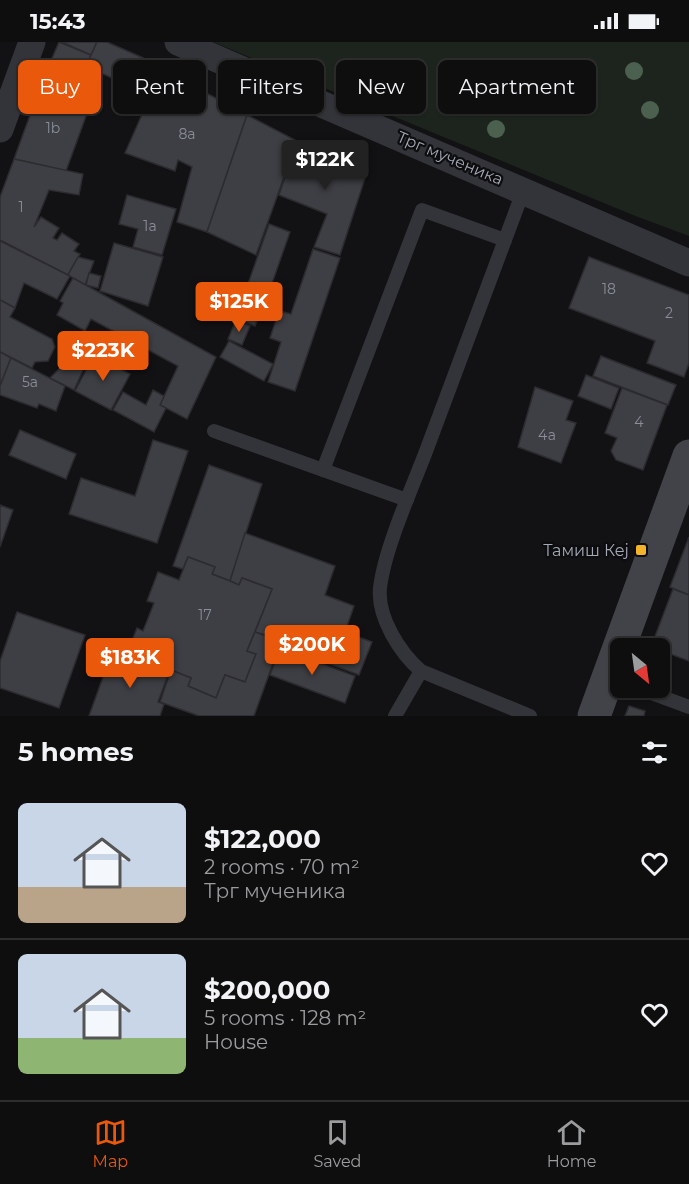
<!DOCTYPE html>
<html lang="en">
<head>
<meta charset="utf-8">
<style>
  :root { --surface:#0e0e0f; --page:#1c1c1d; --text:#f1f3f6; --muted:#9b9c9e; --line:#2e2e2f; --accent:#ea580c }
  body { margin:0; font-family:Montserrat,sans-serif; background:var(--page); color:var(--text); height:100vh; display:flex; flex-direction:column; font-size:22px; white-space:nowrap }
  * { box-sizing:border-box; margin:0 }
  p { font-size:20px; color:var(--muted) }
  .icon { flex:none; width:33px; height:33px; fill:none; stroke:currentColor; stroke-width:2; stroke-linecap:round; stroke-linejoin:round }
  .map { position:relative; height:674px; overflow:hidden }
  .panel { display:flex; flex-direction:column; background:var(--surface); flex:1 }
  .panel>* { flex:none }
  .hud { position:absolute; left:18px; top:18px; width:654px; height:54px; display:flex; gap:12px }
  .needle { width:39px; rotate:151deg }
  .controls { position:absolute; left:610px; top:596px; display:grid; gap:12px }
  .controls a { display:grid; place-items:center; width:60px; height:60px; border-radius:9px; background:var(--surface); box-shadow:0 2px 4px #0004,0 0 0 2px var(--line); font-size:30px }
  .price { position:absolute; translate:-50% -51px; padding:0 14px; border-radius:6px; background:var(--accent); color:#fff; font-size:20px; line-height:39px; filter:drop-shadow(0 2px 3px #0008) }
  .price::after { content:''; position:absolute; left:50%; top:36px; width:18px; height:14px; margin-left:-9px; background:inherit; clip-path:polygon(0 0,100% 0,50% 100%) }
  .price.selected { background:#222; color:#fff }
  ul { padding:0; list-style:none }
  li { display:flex; align-items:center; gap:18px; height:150px; padding:0 18px }
  li+li { border-top:2px solid var(--line) }
  li span { display:grid; place-items:center; flex:none; width:168px; height:120px; border-radius:9px; color:#555 }
  li>.icon { margin-inline-start:auto }
  span .icon { width:72px; height:72px; fill:#fffc; stroke-width:1 }
  li b { font-size:26px }
  h2 { display:flex; justify-content:space-between; align-items:center; height:72px; padding:0 18px; font-size:26px }
  .pill { padding:0 21px; border-radius:9px; background:var(--surface); box-shadow:0 2px 4px #0004,0 0 0 2px var(--line); font-size:21px; line-height:54px }
  .pill.selected { background:var(--accent); color:#fff }
  .status { display:flex; justify-content:space-between; align-items:center; height:42px; padding:0 30px; background:var(--surface); direction:ltr }
  .status svg { height:16px; fill:currentColor }
  .tabs { display:flex; justify-content:space-around; align-items:center; height:84px; border-top:2px solid var(--line); background:var(--surface); font-size:16px; color:var(--muted) }
  .tabs a { display:grid; justify-items:center; gap:3px }
  .tabs .selected { color:var(--accent) }
  .map>svg:first-child { display:block }
  .green { fill:#1d241e }
  .building { fill:#3e3f44; stroke:#2c2c30; stroke-width:1.5 }
  .lines { fill:none; stroke-linecap:round; stroke-linejoin:round }
  .service { stroke:#333439; stroke-width:14 }
  .minor { stroke:#333439; stroke-width:27 }
  .secondary { stroke:#414349; stroke-width:33 }
  .tree { fill:#4b604e }
  .poi-dot { fill:#f3b42b; stroke:#0d0d0f; stroke-width:2 }
  .labels { text-anchor:middle; dominant-baseline:central; stroke-width:4.5; stroke-linejoin:round; paint-order:stroke }
  .number-label { font-size:14px; fill:#8a8e99 }
  .street-label { font-size:16px; fill:#a4a9b5; stroke:#0d0d0f }
  .poi-label { font-size:16px; fill:#a4a9b5; stroke:#0d0d0f; text-anchor:end }
</style>
</head>
<body>
<div class="status"><b>15:43</b><svg viewBox="0 0 49 12"><path d="M0 12V9h3v3zM5 12V6h3v6zM10 12V3h3v9zM15 12V0h3v12zM26 1h20v11H26zM47 4h2v5h-2z"/></svg></div>
<div class="map">
<svg width="689" height="674" viewBox="0 0 689 674">
  <rect width="100%" height="100%" fill="#121214"/>
  <path class="green" d="M213,0h476v194l-56,-21z"/>
  <g class="building">
    <path d="M59,0l32,13 -15,35 -32,-13z"/>
    <path d="M62,0h35l-6,13z"/>
    <path d="M97,0h10l34,15 -12,29 -43,-20z"/>
    <path d="M141,15l21,10 -13,28 -20,-9z"/>
    <path d="M162,27l85,46 -40,117 -30,-10 15,-55 -14,-7 -3,11 -50,-18z"/>
    <path d="M44,35l49,20 -27,74 -52,-12z"/>
    <path d="M247,73l50,26 -41,114 -49,-23z"/>
    <path d="M297,99l71,28 -28,86 -26,-8 13,-33 -48,-19z"/>
    <path d="M14,117l69,15 -4,21 -30,-5 -15,37 7,-10 18,11 -6,10 4,2 5,-7 17,11 -5,7 6,3 -12,21 -68,-35v-43z"/>
    <path d="M127,153l49,14 -14,46 -29,-8 5,-18 -19,-5z"/>
    <path d="M269,182l21,8 -27,77 -21,-8z"/>
    <path d="M0,199l70,35 -13,23 -33,-16 -9,25 -15,-8z"/>
    <path d="M114,201l49,14 -15,49 -48,-15z"/>
    <path d="M313,207l27,9 -45,133 -27,-9 13,-40 -11,-4 9,-27 12,3z"/>
    <path d="M78,215l16,4 -9,24 -17,-10z"/>
    <path d="M589,215l100,38v68l-5,14 -37,-14 8,-22 -86,-33z"/>
    <path d="M89,231l12,3 -3,12 -12,-3z"/>
    <path d="M73,236l143,79 -29,62 -27,-14 18,-39 -87,-47 -6,12 -28,-16 6,-12 -3,-2z"/>
    <path d="M0,258l15,8 -5,9 42,22 3,8 -7,14 -13,1 -3,6 -32,-16z"/>
    <path d="M240,264l20,8 -5,12 -20,-8z"/>
    <path d="M236,278l14,6 -8,19 -14,-6z"/>
    <path d="M229,299l44,23 -9,17 -44,-24z"/>
    <path d="M0,310l11,6 -11,28z"/>
    <path d="M94,313l36,19 -19,36 -36,-19z"/>
    <path d="M601,314l75,29 -8,20 -75,-29z"/>
    <path d="M11,316l54,28 -9,25 -17,-7 -2,4 -37,-13v-9z"/>
    <path d="M76,322l9,2 -11,24 -24,-12 11,-11z"/>
    <path d="M586,333l33,13 -8,21 -33,-13z"/>
    <path d="M535,345l38,14 -7,19 10,3 -15,40 -43,-16z"/>
    <path d="M622,346l45,17 -24,65 -27,-10 -5,-9 6,-13 -12,-5z"/>
    <path d="M153,348l11,6 -4,9 6,3 -12,24 -41,-22 10,-18 23,13z"/>
    <path d="M20,388l56,24 -10,25 -57,-24z"/>
    <path d="M153,398l35,11 -31,92 -88,-29 12,-36 54,18z"/>
    <path d="M209,423l53,19 -32,97 -18,-7 3,-7 -27,-10 -5,12 -10,-3z"/>
    <path d="M0,463l13,5 -13,37z"/>
    <path d="M245,491l90,33 -10,29 29,11 -9,26 27,10 -13,33 -80,-30 2,-4 -26,-9 17,-43 -30,-11 -3,7 -9,-4z"/>
    <path d="M689,495v58l-19,-8z"/>
    <path d="M188,515l27,10 -3,7 18,7 9,4 3,-7 30,11 -25,62 9,3 -11,28 -20,-7 -9,23 -28,-12 3,-8 -64,-25 10,-25 6,3 11,-28 -7,-2 11,-29 21,8z"/>
    <path d="M673,547l16,6v66l-29,-11v-2l-9,-1z"/>
    <path d="M17,570l68,23 -26,73 -59,-20v-27z"/>
    <path d="M255,590l26,9 -27,75h-55l-39,-14 11,-32 20,8 -3,8 28,12 9,-23 20,7 11,-28 -9,-3z"/>
    <path d="M280,606l75,28 -10,27 -75,-28z"/>
    <path d="M112,610l57,20 -11,30 6,2 -4,12h-71z"/>
    <path d="M629,664l16,5 -1,5h-19z"/>
  </g>
  <g class="lines">
    <g class="service">
      <path d="M524,147c-33,89 -66,177 -99,265 -14,36 -41,97 -45,134 -3,29 20,65 41,83l109,45"/>
      <path d="M214,389l193,69"/>
      <path d="M323,428l99,-260 83,30"/>
      <path d="M635,645l54,20"/>
      <path d="M395,674l26,-45"/>
    </g>
    <g class="minor">
      <path d="M178,0l511,221"/>
      <path d="M0,87l32,-87"/>
    </g>
    <path class="secondary" d="M594,674l95,-260"/>
  </g>
  <g class="tree">
    <circle cx="634" cy="29" r="9"/>
    <circle cx="454" cy="52" r="9"/>
    <circle cx="650" cy="68" r="9"/>
    <circle cx="496" cy="87" r="9"/>
  </g>
  <rect class="poi-dot" x="635" y="502" width="12" height="12" rx="3"/>
  <g class="labels">
    <g class="number-label">
      <text x="53" y="86">1b</text>
      <text x="187" y="92">8a</text>
      <text x="21" y="165">1</text>
      <text x="150" y="184">1a</text>
      <text x="609" y="247">18</text>
      <text x="669" y="271">2</text>
      <text x="30" y="340">5a</text>
      <text x="639" y="380">4</text>
      <text x="547" y="393">4a</text>
      <text x="205" y="573">17</text>
    </g>
    <g class="street-label">
      <text transform="translate(450 116) rotate(23)">Трг мученика</text>
    </g>
    <g class="poi-label">
      <text x="629" y="508">Тамиш Кеј</text>
    </g>
  </g>
</svg>
<div class="controls">
<a><svg class="needle" viewBox="-14 -14 28 28"><path d="M0-13l5 13h-10z" fill="#e53935"/><path d="M0 13l5-13h-10z" fill="#9b9c9e"/></svg></a>
</div>
<b class="price selected" style="left:325px;top:149px">$122K</b>
<b class="price" style="left:239px;top:291px">$125K</b>
<b class="price" style="left:103px;top:340px">$223K</b>
<b class="price" style="left:312px;top:634px">$200K</b>
<b class="price" style="left:130px;top:647px">$183K</b>
<div class="hud">
<a class="pill selected">Buy</a>
<a class="pill">Rent</a>
<a class="pill">Filters</a>
<a class="pill">New</a>
<a class="pill">Apartment</a>
</div>
</div>
<section class="panel">
<h2>5 homes<svg class="icon" aria-label="filters" viewBox="0 0 24 24"><path d="M4 7h16M4 17h16"/><circle cx="9" cy="7" r="2"/><circle cx="15" cy="17" r="2"/></svg></h2>
<ul>
<li><span style="background:linear-gradient(#c9d6e8 70%,#b9a48a 0)"><svg class="icon" aria-label="home" viewBox="0 0 24 24"><path d="M3 11l9-7 9 7M6 9v11h12V9"/></svg></span><div><b>$122,000</b><p>2 rooms · 70 m²</p><p>Трг мученика</p></div><svg class="icon" aria-label="heart" viewBox="0 0 24 24"><path d="M12 20l-8-8c-3-5 5-10 8-4 3-6 11-1 8 4z"/></svg></li>
<li><span style="background:linear-gradient(#c9d6e8 70%,#8fb573 0)"><svg class="icon" aria-label="home" viewBox="0 0 24 24"><path d="M3 11l9-7 9 7M6 9v11h12V9"/></svg></span><div><b>$200,000</b><p>5 rooms · 128 m²</p><p>House</p></div><svg class="icon" aria-label="heart" viewBox="0 0 24 24"><path d="M12 20l-8-8c-3-5 5-10 8-4 3-6 11-1 8 4z"/></svg></li>
</ul>
</section>
<nav class="tabs">
<a class="selected"><svg class="icon" aria-label="map" viewBox="0 0 24 24"><path d="M3 6l6-2 6 2 6-2v14l-6 2-6-2-6 2zM9 4v14M15 6v14"/></svg>Map</a>
<a><svg class="icon" aria-label="saved" viewBox="0 0 24 24"><path d="M7 4h10v16l-5-4-5 4z"/></svg>Saved</a>
<a><svg class="icon" aria-label="home" viewBox="0 0 24 24"><path d="M3 11l9-7 9 7M6 9v11h12V9"/></svg>Home</a>
</nav>
</body>
</html>
